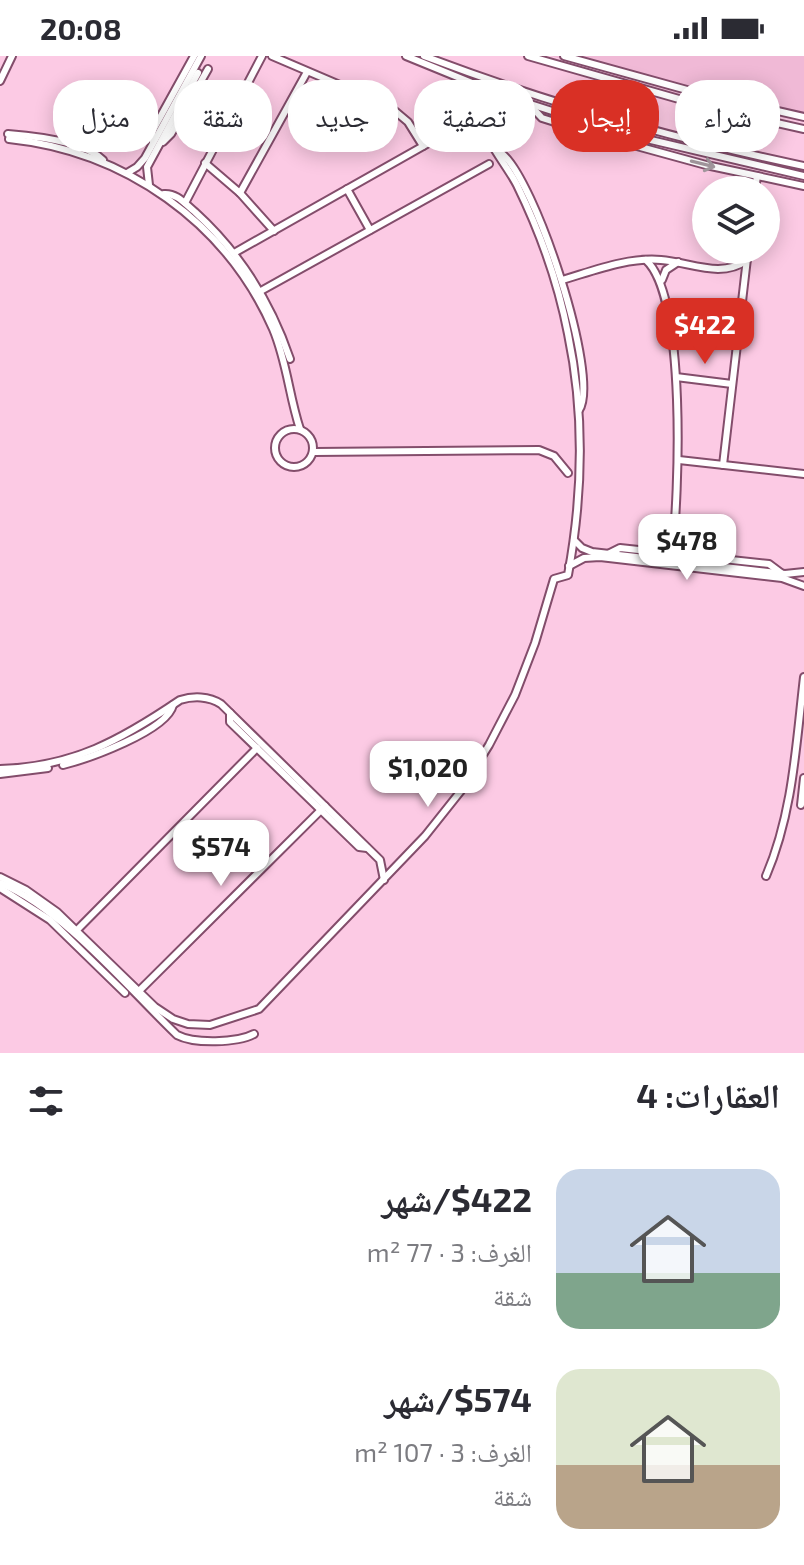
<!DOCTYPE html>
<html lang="ar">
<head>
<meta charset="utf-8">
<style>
  :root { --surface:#fff; --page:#f7f7f7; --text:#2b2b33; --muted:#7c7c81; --accent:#d93025 }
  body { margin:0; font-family:"Exo 2","Noto Naskh Arabic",sans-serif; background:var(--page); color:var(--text); direction:rtl; height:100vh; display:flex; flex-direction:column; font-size:30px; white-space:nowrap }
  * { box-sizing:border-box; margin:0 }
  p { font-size:26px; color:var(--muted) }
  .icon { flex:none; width:44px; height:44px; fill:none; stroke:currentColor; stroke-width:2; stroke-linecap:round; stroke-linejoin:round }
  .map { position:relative; height:997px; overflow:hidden; direction:ltr }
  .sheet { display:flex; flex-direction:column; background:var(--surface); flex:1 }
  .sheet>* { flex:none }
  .top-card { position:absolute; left:24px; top:24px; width:756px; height:72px; direction:rtl; display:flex; gap:16px }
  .fabs { position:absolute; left:692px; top:120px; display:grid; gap:16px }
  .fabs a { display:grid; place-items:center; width:88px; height:88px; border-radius:50%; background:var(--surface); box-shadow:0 4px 20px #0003; font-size:40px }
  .price { position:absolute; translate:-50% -68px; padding:0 18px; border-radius:16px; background:#fff; color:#222; font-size:26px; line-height:52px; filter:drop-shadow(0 2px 4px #0008) }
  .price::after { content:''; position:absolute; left:50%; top:48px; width:24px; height:18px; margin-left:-12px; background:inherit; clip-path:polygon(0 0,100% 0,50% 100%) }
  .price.selected { background:var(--accent); color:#fff }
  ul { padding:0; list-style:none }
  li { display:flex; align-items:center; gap:24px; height:200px; padding:0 24px }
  li span { display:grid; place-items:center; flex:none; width:224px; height:160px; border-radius:24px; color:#555 }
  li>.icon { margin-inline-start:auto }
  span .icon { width:96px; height:96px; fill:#fffc; stroke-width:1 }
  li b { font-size:34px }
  h2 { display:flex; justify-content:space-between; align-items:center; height:96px; padding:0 24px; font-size:34px }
  .tag { padding:0 28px; border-radius:32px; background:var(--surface); box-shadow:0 4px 20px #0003; font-size:28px; line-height:72px }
  .tag.selected { background:var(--accent); color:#fff }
  .status { display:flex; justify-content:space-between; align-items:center; height:56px; padding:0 40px; background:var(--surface); direction:ltr }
  .status svg { height:22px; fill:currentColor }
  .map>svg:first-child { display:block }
  .built { fill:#f0b9d6 }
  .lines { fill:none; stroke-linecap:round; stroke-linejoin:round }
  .minor-casing { stroke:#834d6b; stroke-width:10 }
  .minor { stroke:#fff; stroke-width:6 }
  .oneway { stroke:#a4999f }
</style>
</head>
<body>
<div class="status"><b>20:08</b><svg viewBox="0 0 49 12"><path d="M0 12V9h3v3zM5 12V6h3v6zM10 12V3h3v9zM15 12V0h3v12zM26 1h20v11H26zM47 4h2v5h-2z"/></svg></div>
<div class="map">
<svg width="804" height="997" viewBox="0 0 804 997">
  <rect width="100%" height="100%" fill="#fccae4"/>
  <path class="built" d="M551,0h253v66l-104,-22z"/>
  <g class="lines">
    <g class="minor-casing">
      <g id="minor">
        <path d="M272,0l117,50 19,16 15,24"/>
        <path d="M406,0l93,38 122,39 183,43"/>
        <path d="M424,0c124,47 250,83 380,110"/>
        <path d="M528,0l186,53 90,20"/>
        <path d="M564,0l123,34 117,27"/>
        <path d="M0,25l12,-25"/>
        <path d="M527,46l15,16 51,16 113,31 98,21"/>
        <path d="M8,78c26,2 76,7 95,26"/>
        <path d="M9,83c116,12 217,83 264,190 14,33 16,67 27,100"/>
        <path d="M153,86l-1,-10 42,-76"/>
        <path d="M163,86l8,-8 37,-65"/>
        <path d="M501,97c33,23 100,225 78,257"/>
        <path d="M205,107l35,30 34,38"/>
        <path d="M127,117l10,-6 8,-9 56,-102"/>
        <path d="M149,129l-2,-18 51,-94"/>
        <path d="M347,133l23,41"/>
        <path d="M755,134l2,-14"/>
        <path d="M240,137l67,-121"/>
        <path d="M164,138c13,-1 21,10 31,18 44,40 76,91 95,147"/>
        <path d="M185,147l77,-147"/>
        <path d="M234,197l230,-130"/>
        <path d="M646,204c41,38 33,236 26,294"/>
        <path d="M562,224c31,-9 66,-23 99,-20 29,2 60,19 86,0"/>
        <path d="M662,224l4,-10 12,-8"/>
        <path d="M259,236l230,-128"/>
        <path d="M667,254l71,14"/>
        <path d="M676,321l56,7"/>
        <circle cx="294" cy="392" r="19"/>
        <path d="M314,396l225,-2 15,6 14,17"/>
        <path d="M679,404l125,14"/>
        <path d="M723,409l25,-215"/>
        <path d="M574,484l8,8 10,4 193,22 19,-2"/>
        <path d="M608,498l12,-6 149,16 12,9"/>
        <path d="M569,510l15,-8 16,-1 182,21 22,8"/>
        <path d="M230,657v9l129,125 8,1"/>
        <path d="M63,709c24,-6 104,-34 110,-60"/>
        <path d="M0,713c73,-2 121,-29 180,-69 13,-4 29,-4 41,4l159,156 4,20"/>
        <path d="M0,718l48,-6"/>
        <path d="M801,749l3,-27"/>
        <path d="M766,820c27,-63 30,-131 38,-199"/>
        <path d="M0,821l26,13 31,22 98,95 18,12 15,5 22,1 49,-16 166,-173 35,-44 29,-47 26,-50 20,-52 19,-64 14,-4c15,-81 17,-160 0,-241 -10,-52 -28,-102 -51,-149 -7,-14 -28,-41 -31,-52 -4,-15 7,-26 13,-39"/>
        <path d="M0,827c63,26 127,104 177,152 17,9 60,8 77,-1"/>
        <path d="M0,832l50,32 75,73"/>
        <path d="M77,874l180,-182"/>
        <path d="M139,935l186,-185"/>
      </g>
    </g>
    <use href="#minor" class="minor"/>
  </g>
  <defs><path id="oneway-shaft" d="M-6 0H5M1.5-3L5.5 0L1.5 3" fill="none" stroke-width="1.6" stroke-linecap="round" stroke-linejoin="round" transform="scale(2)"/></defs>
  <use class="oneway" href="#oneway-shaft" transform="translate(703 108) rotate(14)"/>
</svg>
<div class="fabs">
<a><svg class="icon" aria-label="layers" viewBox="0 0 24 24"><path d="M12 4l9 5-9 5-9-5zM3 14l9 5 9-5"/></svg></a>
</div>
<b class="price selected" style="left:705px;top:310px">$422</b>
<b class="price" style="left:687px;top:526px">$478</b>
<b class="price" style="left:428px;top:753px">$1,020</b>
<b class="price" style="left:221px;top:832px">$574</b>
<div class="top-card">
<a class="tag">شراء</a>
<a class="tag selected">إيجار</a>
<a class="tag">تصفية</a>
<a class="tag">جديد</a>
<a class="tag">شقة</a>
<a class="tag">منزل</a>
</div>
</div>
<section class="sheet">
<h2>العقارات: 4<svg class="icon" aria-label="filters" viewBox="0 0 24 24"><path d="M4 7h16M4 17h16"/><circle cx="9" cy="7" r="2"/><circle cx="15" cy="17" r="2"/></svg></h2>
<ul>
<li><span style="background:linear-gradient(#c9d6e8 65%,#7fa58c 0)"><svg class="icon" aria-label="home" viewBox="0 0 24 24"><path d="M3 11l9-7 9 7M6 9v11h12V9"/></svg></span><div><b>$422/شهر</b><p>الغرف: 3 · 77 m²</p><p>شقة</p></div></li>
<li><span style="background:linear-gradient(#dfe7d0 60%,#b9a48a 0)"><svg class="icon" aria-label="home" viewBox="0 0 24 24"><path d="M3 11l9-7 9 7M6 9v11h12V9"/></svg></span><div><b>$574/شهر</b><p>الغرف: 3 · 107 m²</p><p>شقة</p></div></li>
</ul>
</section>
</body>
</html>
